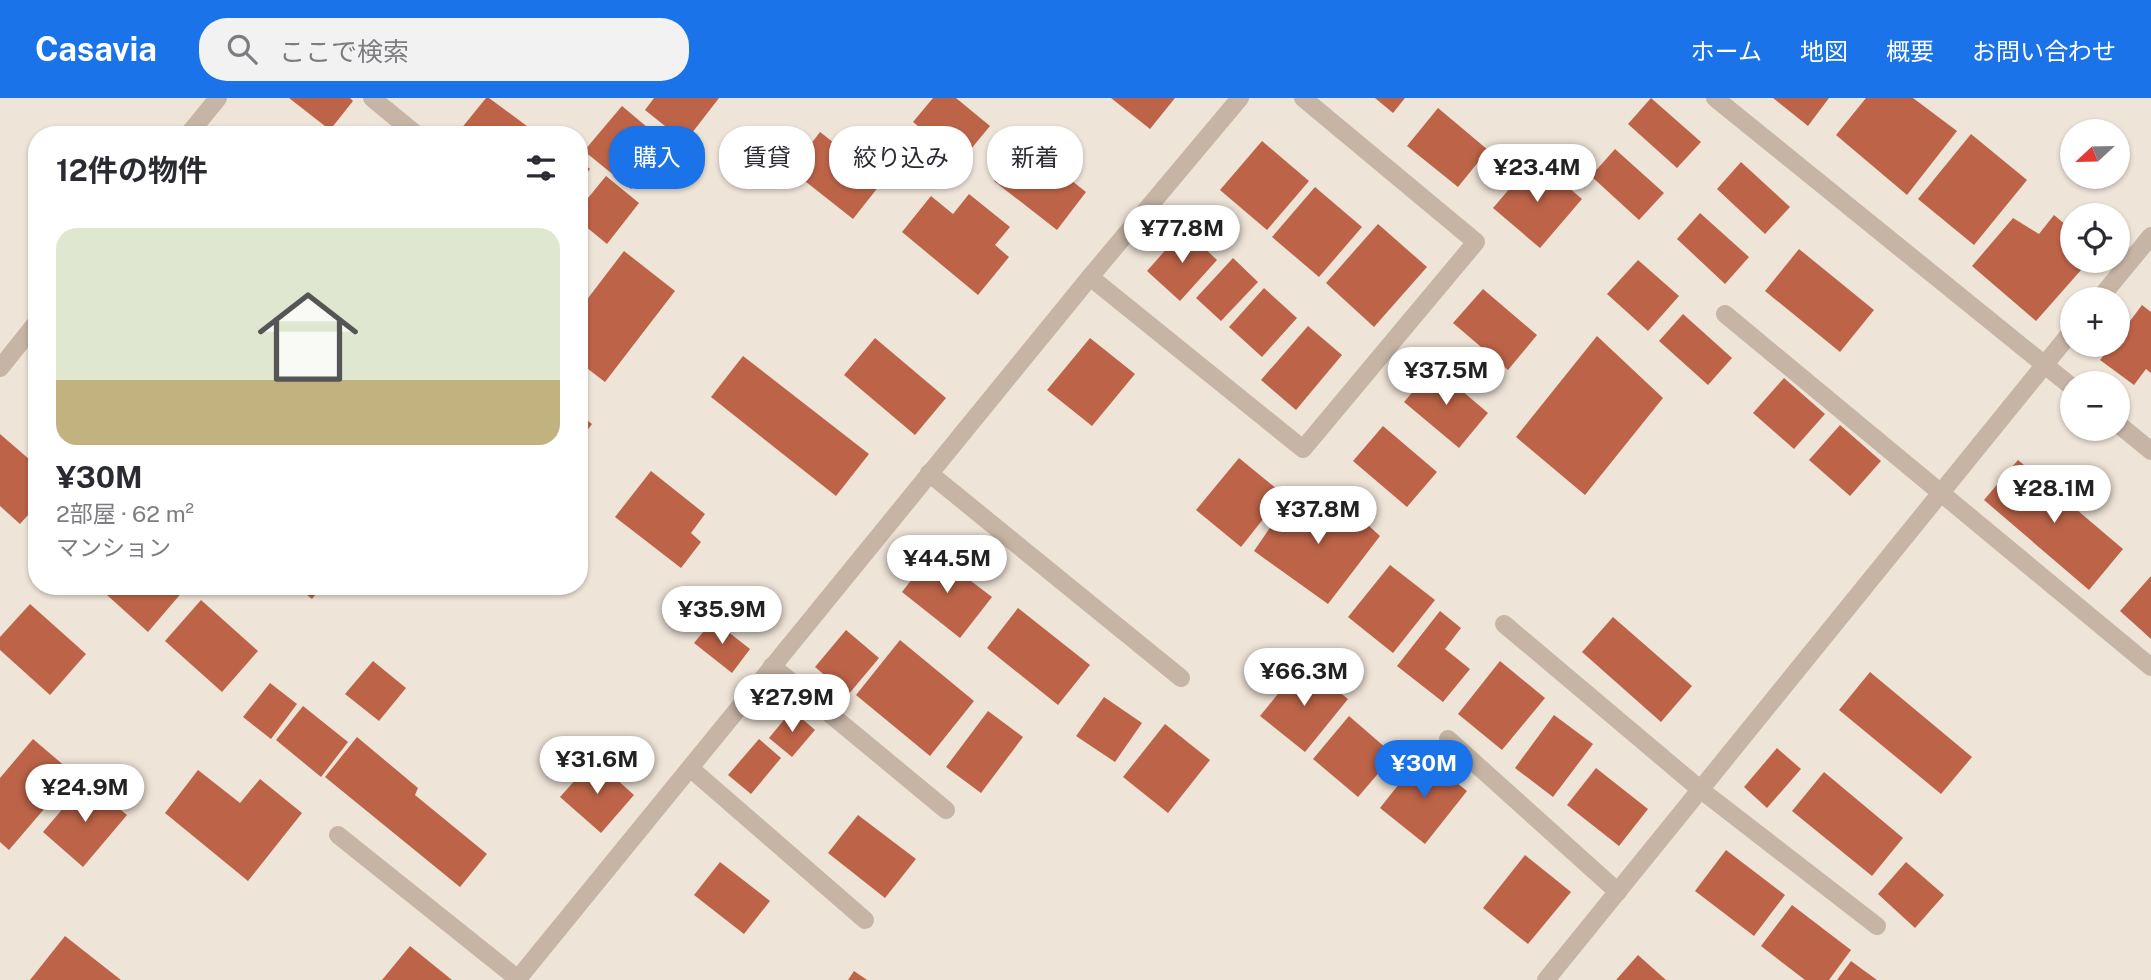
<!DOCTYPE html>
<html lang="ja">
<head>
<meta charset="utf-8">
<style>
  :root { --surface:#fff; --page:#f2f2f3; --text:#2b2b33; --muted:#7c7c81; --accent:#1a73e8 }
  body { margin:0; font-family:"Public Sans","Noto Sans JP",sans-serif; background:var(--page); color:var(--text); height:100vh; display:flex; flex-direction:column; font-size:26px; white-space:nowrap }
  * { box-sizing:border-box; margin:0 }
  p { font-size:23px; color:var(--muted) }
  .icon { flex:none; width:38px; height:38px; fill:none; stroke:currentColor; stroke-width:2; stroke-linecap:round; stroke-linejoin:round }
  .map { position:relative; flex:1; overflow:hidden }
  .panel { position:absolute; left:28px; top:28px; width:560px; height:469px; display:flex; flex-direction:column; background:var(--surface); border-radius:28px; box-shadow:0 2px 5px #0004 }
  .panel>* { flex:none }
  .guide { position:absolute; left:609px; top:28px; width:665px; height:63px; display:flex; gap:14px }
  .needle { width:46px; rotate:248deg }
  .fabs { position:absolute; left:2060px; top:21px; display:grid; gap:14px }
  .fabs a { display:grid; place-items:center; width:70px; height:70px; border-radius:50%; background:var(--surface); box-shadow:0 2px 5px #0004; font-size:35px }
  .price { position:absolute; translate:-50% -60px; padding:0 16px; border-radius:24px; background:#fff; color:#222; font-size:23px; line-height:46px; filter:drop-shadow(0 2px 4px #0008) }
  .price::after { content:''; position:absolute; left:50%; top:42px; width:21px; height:16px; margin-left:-10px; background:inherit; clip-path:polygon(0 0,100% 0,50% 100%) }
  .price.selected { background:var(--accent); color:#fff }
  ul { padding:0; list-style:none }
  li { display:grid; align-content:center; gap:14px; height:371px; padding:0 28px }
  li span { display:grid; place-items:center; height:217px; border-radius:21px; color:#555 }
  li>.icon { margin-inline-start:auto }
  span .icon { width:126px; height:126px; fill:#fffc; stroke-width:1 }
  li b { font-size:30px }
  h2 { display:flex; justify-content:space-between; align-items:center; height:84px; padding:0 28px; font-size:30px }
  .tag { padding:0 24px; border-radius:28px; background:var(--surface); box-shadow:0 2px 5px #0004; font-size:24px; line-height:63px }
  .tag.selected { background:var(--accent); color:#fff }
  header { display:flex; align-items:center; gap:42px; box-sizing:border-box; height:98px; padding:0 35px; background:var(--accent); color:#fff }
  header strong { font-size:33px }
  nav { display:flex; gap:38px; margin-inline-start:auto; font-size:24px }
  .search { width:490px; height:63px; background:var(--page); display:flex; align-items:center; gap:18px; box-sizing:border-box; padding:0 24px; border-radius:28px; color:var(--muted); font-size:26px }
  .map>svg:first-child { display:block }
  .building { fill:#bd6448 }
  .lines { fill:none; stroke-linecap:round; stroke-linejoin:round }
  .minor { stroke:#c6b4a5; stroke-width:18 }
</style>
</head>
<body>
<header>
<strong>Casavia</strong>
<div class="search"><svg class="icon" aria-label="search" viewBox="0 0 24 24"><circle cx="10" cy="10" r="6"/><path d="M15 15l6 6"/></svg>ここで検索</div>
<nav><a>ホーム</a><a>地図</a><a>概要</a><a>お問い合わせ</a></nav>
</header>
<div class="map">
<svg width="2151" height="882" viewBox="0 0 2151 882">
  <rect width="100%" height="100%" fill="#efe4d8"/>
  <g class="building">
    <path d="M289,0h61l3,3 -23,29z"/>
    <path d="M486,0h3l50,37h-83z"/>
    <path d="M654,0h65l-34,44 -40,-32z"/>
    <path d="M933,0h23l34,28 -29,35 -48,-39z"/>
    <path d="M1111,0h64l-25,31z"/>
    <path d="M1375,0h30l-12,15z"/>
    <path d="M1651,0l50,44 -24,26 -49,-44z"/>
    <path d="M1773,0h56l-21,28z"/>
    <path d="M1866,0h47l44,33 -50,64 -71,-60z"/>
    <path d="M622,8l44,37 -35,46 -47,-38z"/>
    <path d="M1438,10l50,42 -30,37 -51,-41z"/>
    <path d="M820,34l63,49 -30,38 -62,-49z"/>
    <path d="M1971,36l56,46 -53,65 -56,-46z"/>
    <path d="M1262,43l47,40 -42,49 -47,-40z"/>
    <path d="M1024,45l62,49 -29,38 -63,-49z"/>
    <path d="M1615,51l49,44 -25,27 -48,-44z"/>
    <path d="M1535,61l47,40 -42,49 -47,-40z"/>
    <path d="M579,62l11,9 -11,14z"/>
    <path d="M1741,64l49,45 -25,27 -48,-45z"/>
    <path d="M606,78l33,27 -32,41 -28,-23v-12z"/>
    <path d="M1315,89l47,40 -43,50 -47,-40z"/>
    <path d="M969,96l41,33 -15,18 14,12 -31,38 -76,-63 29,-36 22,18z"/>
    <path d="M1700,115l49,44 -24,27 -48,-45z"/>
    <path d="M2054,117l18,15v31h17l-53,60 -64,-55 41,-48 26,16z"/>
    <path d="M1378,126l49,43 -53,60 -48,-44z"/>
    <path d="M1184,131l33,31 -37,41 -33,-30z"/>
    <path d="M1799,151l75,61 -34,42 -75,-61z"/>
    <path d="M624,153l51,40 -70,91 -26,-20v-52z"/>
    <path d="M1233,160l25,24 -37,39 -25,-23z"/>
    <path d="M1638,162l41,36 -31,35 -41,-37z"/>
    <path d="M1264,190l33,30 -35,39 -33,-30z"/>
    <path d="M1483,191l54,46 -29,35 -55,-47z"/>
    <path d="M2142,207l9,7v61l-5,-4 -12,16 -34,-25 12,-15h6v-8z"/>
    <path d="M1683,216l49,44 -24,27 -49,-44z"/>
    <path d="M1308,228l34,29 -46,55 -35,-30z"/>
    <path d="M1597,238l66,62 -78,97 -69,-58z"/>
    <path d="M875,240l71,60 -31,37 -71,-60z"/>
    <path d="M1090,240l45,36 -43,52 -45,-36z"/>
    <path d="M743,258l126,98 -33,42 -125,-99z"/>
    <path d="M1434,269l54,46 -29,35 -55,-46z"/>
    <path d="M1784,280l41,36 -31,35 -41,-36z"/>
    <path d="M579,316l13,10 -13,17z"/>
    <path d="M1840,327l41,36 -31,35 -41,-36z"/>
    <path d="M1383,328l54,46 -30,35 -54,-46z"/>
    <path d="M0,336l37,32v39l-17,19 -20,-18z"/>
    <path d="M1239,360l44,36 -42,53 -45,-37z"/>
    <path d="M2018,362l105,89 -34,41 -105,-90z"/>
    <path d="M651,373l54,43 -14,19 10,9 -20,26 -66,-51z"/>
    <path d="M1334,396l46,42 -52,68 -74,-53 33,-48 24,15z"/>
    <path d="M933,454l59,45 -32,41 -58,-46z"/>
    <path d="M1390,467l45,35 -42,53 -45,-36z"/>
    <path d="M2151,478v63l-31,-28z"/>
    <path d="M97,488h82l5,4 -36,42z"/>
    <path d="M296,488h26l-10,13z"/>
    <path d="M201,502l57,51 -36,41 -57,-51z"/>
    <path d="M30,506l56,50 -36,41 -50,-45v-13z"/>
    <path d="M1018,510l72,57 -32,40 -71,-57z"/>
    <path d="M1440,513l21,17 -16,21 25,20 -27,33 -46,-36z"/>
    <path d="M1613,519l79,69 -31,36 -79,-70z"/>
    <path d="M713,522l37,29 -18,24 -38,-30z"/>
    <path d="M846,532l33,28 -31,37 -33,-28z"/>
    <path d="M900,542l74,61 -44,55 -74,-61z"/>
    <path d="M373,563l33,27 -27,33 -34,-27z"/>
    <path d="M1500,563l45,37 -43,52 -44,-36z"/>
    <path d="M1303,565l45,36 -43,53 -45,-36z"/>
    <path d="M1870,574l102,85 -31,37 -102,-84z"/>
    <path d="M270,585l27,21 -26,35 -28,-22z"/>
    <path d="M1104,599l38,26 -27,39 -39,-26z"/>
    <path d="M303,608l45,36 -27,35 -45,-37z"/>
    <path d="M792,612l23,20 -23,27 -23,-19z"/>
    <path d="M988,613l35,26 -42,56 -35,-26z"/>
    <path d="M1554,617l39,29 -40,53 -38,-29z"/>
    <path d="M1349,618l45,39 -36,42 -45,-38z"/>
    <path d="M1165,626l45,36 -42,53 -45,-36z"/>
    <path d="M357,639l61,51 -3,7 72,59 -27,33 -135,-110z"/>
    <path d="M33,641l41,35 -65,76 -9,-8v-64z"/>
    <path d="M759,641l22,19 -30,36 -23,-19z"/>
    <path d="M1777,650l24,21 -34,39 -23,-21z"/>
    <path d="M1422,657l45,36 -42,53 -45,-36z"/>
    <path d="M594,661l40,36 -33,38 -41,-36z"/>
    <path d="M1596,670l52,41 -29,37 -52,-41z"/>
    <path d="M198,672l42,33 20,-24 42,34 -54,68 -83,-68z"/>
    <path d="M1824,674l79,66 -31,38 -80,-65z"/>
    <path d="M86,683l41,34 -44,52 -40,-35z"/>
    <path d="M858,717l58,44 -31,39 -57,-45z"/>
    <path d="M1726,752l59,45 -31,41 -59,-45z"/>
    <path d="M1525,757l46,37 -43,52 -45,-36z"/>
    <path d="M720,764l50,39 -26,33 -50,-39z"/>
    <path d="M1906,764l38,33 -29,33 -37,-34z"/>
    <path d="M1792,807l59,45 -22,30h-24l-44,-34z"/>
    <path d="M65,838l56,44h-91z"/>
    <path d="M410,848l42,34h-70z"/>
    <path d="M1638,857l28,25h-50z"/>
    <path d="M1851,863l26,19h-40z"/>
    <path d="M854,873l13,9h-19z"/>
  </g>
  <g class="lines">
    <g class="minor">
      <path d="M372,0l45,37"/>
      <path d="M1715,0l357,289"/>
      <path d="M188,37l30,-37"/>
      <path d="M1090,179l213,172 173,-207 -173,-144"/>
      <path d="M2099,201l52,-63"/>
      <path d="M1725,216l426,353"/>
      <path d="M0,270l37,-46"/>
      <path d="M2118,326l33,27"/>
      <path d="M929,375l252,205"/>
      <path d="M1504,526l197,166 176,136"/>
      <path d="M772,568l174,144"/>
      <path d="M1448,641l170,153"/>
      <path d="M690,670l175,152"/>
      <path d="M338,737l180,144"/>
      <path d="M517,882l573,-703 150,-179"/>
      <path d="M1546,882l526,-649"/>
    </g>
  </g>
</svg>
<div class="fabs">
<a><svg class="needle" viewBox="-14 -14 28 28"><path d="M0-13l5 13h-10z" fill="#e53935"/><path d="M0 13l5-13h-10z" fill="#7c7c81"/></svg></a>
<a><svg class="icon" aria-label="locate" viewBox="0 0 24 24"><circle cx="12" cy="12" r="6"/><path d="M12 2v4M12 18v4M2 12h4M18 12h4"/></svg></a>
<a>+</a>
<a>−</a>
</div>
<b class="price" style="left:1537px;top:106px">¥23.4M</b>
<b class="price" style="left:1182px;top:167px">¥77.8M</b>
<b class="price" style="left:1446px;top:309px">¥37.5M</b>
<b class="price" style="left:2054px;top:427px">¥28.1M</b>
<b class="price" style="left:1318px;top:448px">¥37.8M</b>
<b class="price" style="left:947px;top:497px">¥44.5M</b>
<b class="price" style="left:722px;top:548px">¥35.9M</b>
<b class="price" style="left:1304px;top:610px">¥66.3M</b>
<b class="price" style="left:792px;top:636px">¥27.9M</b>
<b class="price" style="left:597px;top:698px">¥31.6M</b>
<b class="price selected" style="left:1424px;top:702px">¥30M</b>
<b class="price" style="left:85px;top:726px">¥24.9M</b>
<div class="guide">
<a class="tag selected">購入</a>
<a class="tag">賃貸</a>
<a class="tag">絞り込み</a>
<a class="tag">新着</a>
</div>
<section class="panel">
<h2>12件の物件<svg class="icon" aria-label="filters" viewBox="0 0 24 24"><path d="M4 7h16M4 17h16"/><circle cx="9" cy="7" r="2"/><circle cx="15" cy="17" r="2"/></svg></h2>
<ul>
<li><span style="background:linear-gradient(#dfe7d0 70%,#c2b280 0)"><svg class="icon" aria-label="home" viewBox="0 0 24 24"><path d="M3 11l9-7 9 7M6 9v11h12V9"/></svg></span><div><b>¥30M</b><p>2部屋 · 62 m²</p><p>マンション</p></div></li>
</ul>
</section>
</div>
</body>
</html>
